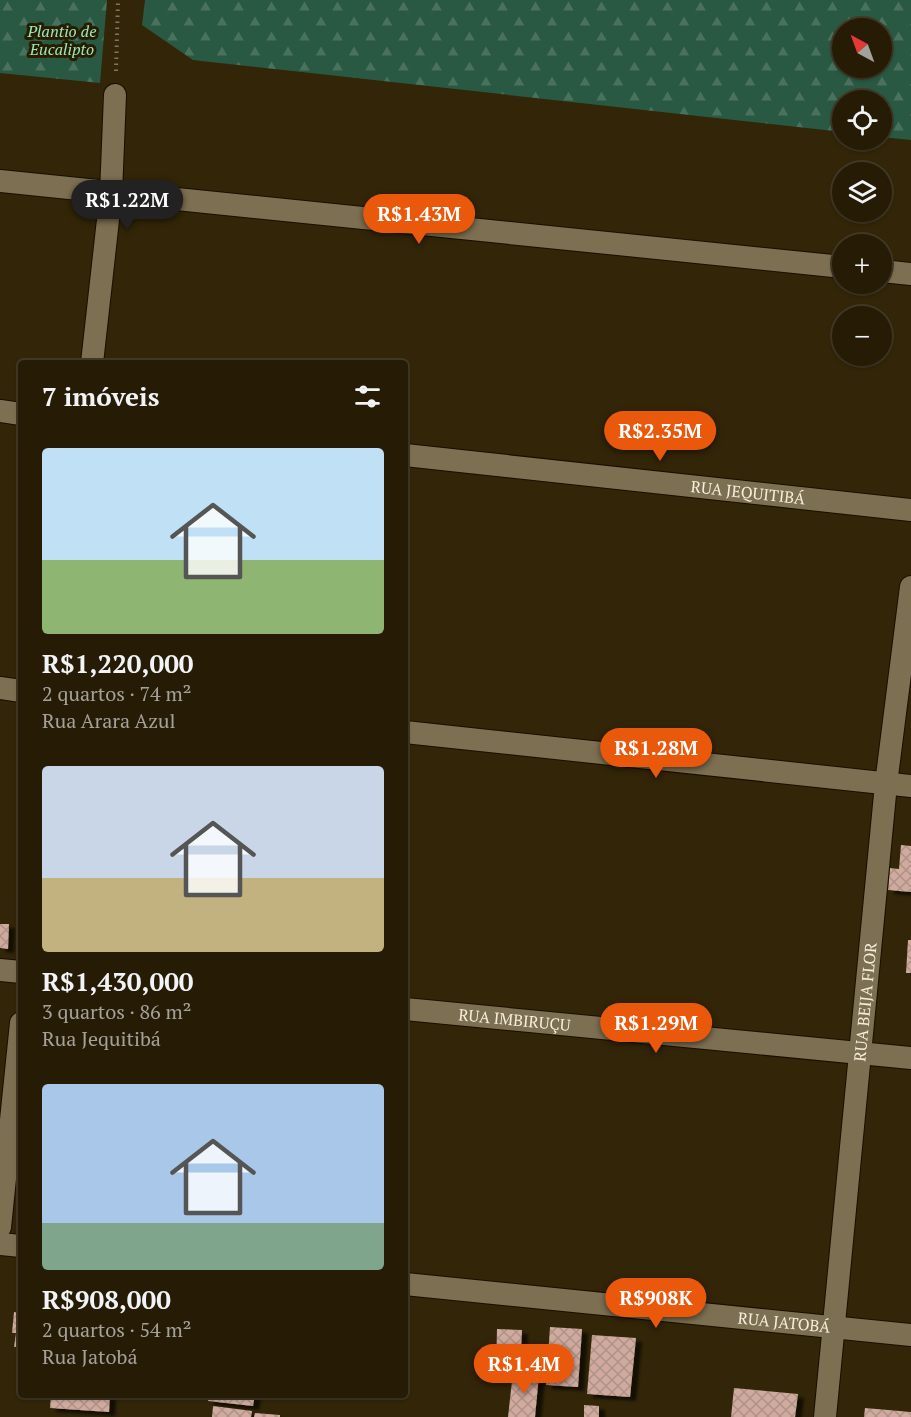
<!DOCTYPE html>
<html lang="pt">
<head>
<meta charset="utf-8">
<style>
  :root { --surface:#261c06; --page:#2e2510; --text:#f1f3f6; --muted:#a4a19b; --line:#423a28; --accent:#ea580c }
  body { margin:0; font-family:"PT Serif",serif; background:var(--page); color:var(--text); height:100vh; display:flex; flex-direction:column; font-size:22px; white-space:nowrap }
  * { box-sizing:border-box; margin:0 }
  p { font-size:20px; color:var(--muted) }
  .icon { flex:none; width:33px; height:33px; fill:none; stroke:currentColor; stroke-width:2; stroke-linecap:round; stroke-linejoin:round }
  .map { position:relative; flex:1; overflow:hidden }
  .details { position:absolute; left:18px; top:360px; width:390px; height:1038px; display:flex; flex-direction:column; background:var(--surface); border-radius:6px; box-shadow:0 2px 4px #0004,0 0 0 2px var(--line) }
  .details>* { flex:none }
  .needle { width:39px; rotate:319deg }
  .controls { position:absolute; left:832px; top:18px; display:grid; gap:12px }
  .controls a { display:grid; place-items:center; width:60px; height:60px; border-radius:50%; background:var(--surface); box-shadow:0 2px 4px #0004,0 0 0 2px var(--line); font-size:30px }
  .price { position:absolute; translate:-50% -51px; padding:0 14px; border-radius:21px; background:var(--accent); color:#fff; font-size:20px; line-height:39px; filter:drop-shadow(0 2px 3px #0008) }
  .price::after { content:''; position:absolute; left:50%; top:36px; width:18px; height:14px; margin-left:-9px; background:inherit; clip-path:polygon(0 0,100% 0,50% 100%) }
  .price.active { background:#222; color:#fff }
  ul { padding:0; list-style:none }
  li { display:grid; align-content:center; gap:12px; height:318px; padding:0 24px }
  li span { display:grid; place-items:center; height:186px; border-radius:6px; color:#555 }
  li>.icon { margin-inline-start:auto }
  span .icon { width:108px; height:108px; fill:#fffc; stroke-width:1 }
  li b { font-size:26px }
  h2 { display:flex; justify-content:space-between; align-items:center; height:72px; padding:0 24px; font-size:26px }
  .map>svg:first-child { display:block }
  .forest { fill:url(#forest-firs); fill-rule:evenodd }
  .building { fill:url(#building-cross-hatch); filter:url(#shadow) }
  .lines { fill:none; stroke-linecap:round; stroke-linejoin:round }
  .street-casing { stroke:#180f00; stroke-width:24 }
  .path { stroke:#81765d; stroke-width:4; stroke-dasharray:1.5 4.5; stroke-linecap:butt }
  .street { stroke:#7d6f51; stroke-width:22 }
  .labels { text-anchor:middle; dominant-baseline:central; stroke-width:6; stroke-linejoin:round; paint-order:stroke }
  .park-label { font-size:16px; font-style:italic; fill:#99e7be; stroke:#281c00 }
  .street-label { font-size:16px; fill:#f6eedd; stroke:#281c00 }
</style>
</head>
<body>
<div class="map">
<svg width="911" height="1417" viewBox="0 0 911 1417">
  <defs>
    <pattern id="forest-firs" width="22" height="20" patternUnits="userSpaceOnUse" patternTransform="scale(1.5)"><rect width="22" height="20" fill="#295942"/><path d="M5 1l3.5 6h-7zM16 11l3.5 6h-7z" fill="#49715d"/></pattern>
    <pattern id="building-cross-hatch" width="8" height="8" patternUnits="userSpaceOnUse" patternTransform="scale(1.5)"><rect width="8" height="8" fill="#d0aa9e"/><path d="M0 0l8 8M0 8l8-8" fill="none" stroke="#ae9187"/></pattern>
    <filter id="shadow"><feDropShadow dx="6" dy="4" stdDeviation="1.5" flood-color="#0009"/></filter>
  </defs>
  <rect width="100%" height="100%" fill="#322508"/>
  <g class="forest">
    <path d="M0,0h107l-7,83 -100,-10z"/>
    <path d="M145,0h766v140l-29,-3v-37h-39v32l-650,-72 -51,-35zM843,28h39v40h-39z"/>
  </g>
  <g class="building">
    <path d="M901,845l10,1v46l-23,-2 2,-22 9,1z"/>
    <path d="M0,924h9l-1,25 -8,-1z"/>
    <path d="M908,940h3v33h-5z"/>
    <path d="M14,1312l7,1v34h-7l2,-14h-4z"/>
    <path d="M550,1327l32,2 -4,58 -32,-2z"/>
    <path d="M497,1329l25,1 -2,39 -24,-1z"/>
    <path d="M592,1335l44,3 -6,59 -43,-3z"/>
    <path d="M513,1372l26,2 -4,43h-27z"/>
    <path d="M734,1388l64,6 -3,23h-64z"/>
    <path d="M51,1395h59l-1,17 -59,-4z"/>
    <path d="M208,1395h47l-2,11 -45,-5z"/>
    <path d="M584,1405l15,1v11h-15z"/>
    <path d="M213,1406l39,5 -1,6h-39z"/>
    <path d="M865,1408l46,4v5h-47z"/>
    <path d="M255,1413l25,2v2h-26z"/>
  </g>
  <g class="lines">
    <g class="street-casing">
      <g id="street">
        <path d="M0,181l843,86"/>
        <path d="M882,271l29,3"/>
        <path d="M92,363l19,-170 4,-98"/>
        <path d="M0,411l21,3"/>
        <path id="s1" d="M405,455l506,55"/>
        <path d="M0,688l21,3"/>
        <path d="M405,732l506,54"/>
        <path d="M0,970l21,2"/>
        <path id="s2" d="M405,1009l506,49"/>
        <path d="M0,1227l21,-204"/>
        <path d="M0,1244l21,2"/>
        <path id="s3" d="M405,1284l506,51"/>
        <path id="s4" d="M825,1417l61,-633 25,-197"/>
      </g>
    </g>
    <path class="path" d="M116,71l2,-71"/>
    <use href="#street" class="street"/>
  </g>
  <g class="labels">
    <g class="park-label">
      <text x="62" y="31">Plantio de<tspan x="62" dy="18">Eucalipto</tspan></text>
    </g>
    <g class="street-label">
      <text stroke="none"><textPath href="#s1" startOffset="345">RUA JEQUITIBÁ</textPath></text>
      <text stroke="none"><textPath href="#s4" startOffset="417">RUA BEIJA FLOR</textPath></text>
      <text stroke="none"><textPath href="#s2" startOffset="110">RUA IMBIRUÇU</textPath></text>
      <text stroke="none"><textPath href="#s3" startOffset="381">RUA JATOBÁ</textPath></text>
    </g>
  </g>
</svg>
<div class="controls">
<a><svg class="needle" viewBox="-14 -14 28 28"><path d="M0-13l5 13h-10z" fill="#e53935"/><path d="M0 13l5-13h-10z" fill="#a4a19b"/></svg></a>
<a><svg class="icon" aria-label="locate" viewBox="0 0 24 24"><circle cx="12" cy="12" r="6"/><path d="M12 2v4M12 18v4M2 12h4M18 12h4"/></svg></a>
<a><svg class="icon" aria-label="layers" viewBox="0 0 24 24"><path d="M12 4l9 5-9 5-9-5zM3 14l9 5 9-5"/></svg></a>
<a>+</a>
<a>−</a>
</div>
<b class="price active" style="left:127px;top:231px">R$1.22M</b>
<b class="price" style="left:419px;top:245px">R$1.43M</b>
<b class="price" style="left:660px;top:462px">R$2.35M</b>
<b class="price" style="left:656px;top:779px">R$1.28M</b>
<b class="price" style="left:656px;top:1054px">R$1.29M</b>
<b class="price" style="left:656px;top:1329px">R$908K</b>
<b class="price" style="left:524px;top:1395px">R$1.4M</b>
<section class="details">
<h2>7 imóveis<svg class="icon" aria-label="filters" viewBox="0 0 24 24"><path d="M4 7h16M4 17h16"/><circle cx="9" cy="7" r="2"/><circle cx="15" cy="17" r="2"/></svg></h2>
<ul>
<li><span style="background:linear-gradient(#bfe0f5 60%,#8fb573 0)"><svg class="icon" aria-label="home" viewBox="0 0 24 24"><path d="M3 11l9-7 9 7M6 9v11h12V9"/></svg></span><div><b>R$1,220,000</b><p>2 quartos · 74 m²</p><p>Rua Arara Azul</p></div></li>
<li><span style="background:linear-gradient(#c9d6e8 60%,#c2b280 0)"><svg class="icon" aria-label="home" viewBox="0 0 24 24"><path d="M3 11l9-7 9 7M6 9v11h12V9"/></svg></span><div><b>R$1,430,000</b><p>3 quartos · 86 m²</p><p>Rua Jequitibá</p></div></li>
<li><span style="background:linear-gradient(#a9c7e8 75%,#7fa58c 0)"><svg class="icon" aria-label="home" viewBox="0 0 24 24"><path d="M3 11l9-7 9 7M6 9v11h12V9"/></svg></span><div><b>R$908,000</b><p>2 quartos · 54 m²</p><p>Rua Jatobá</p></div></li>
</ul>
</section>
</div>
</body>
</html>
